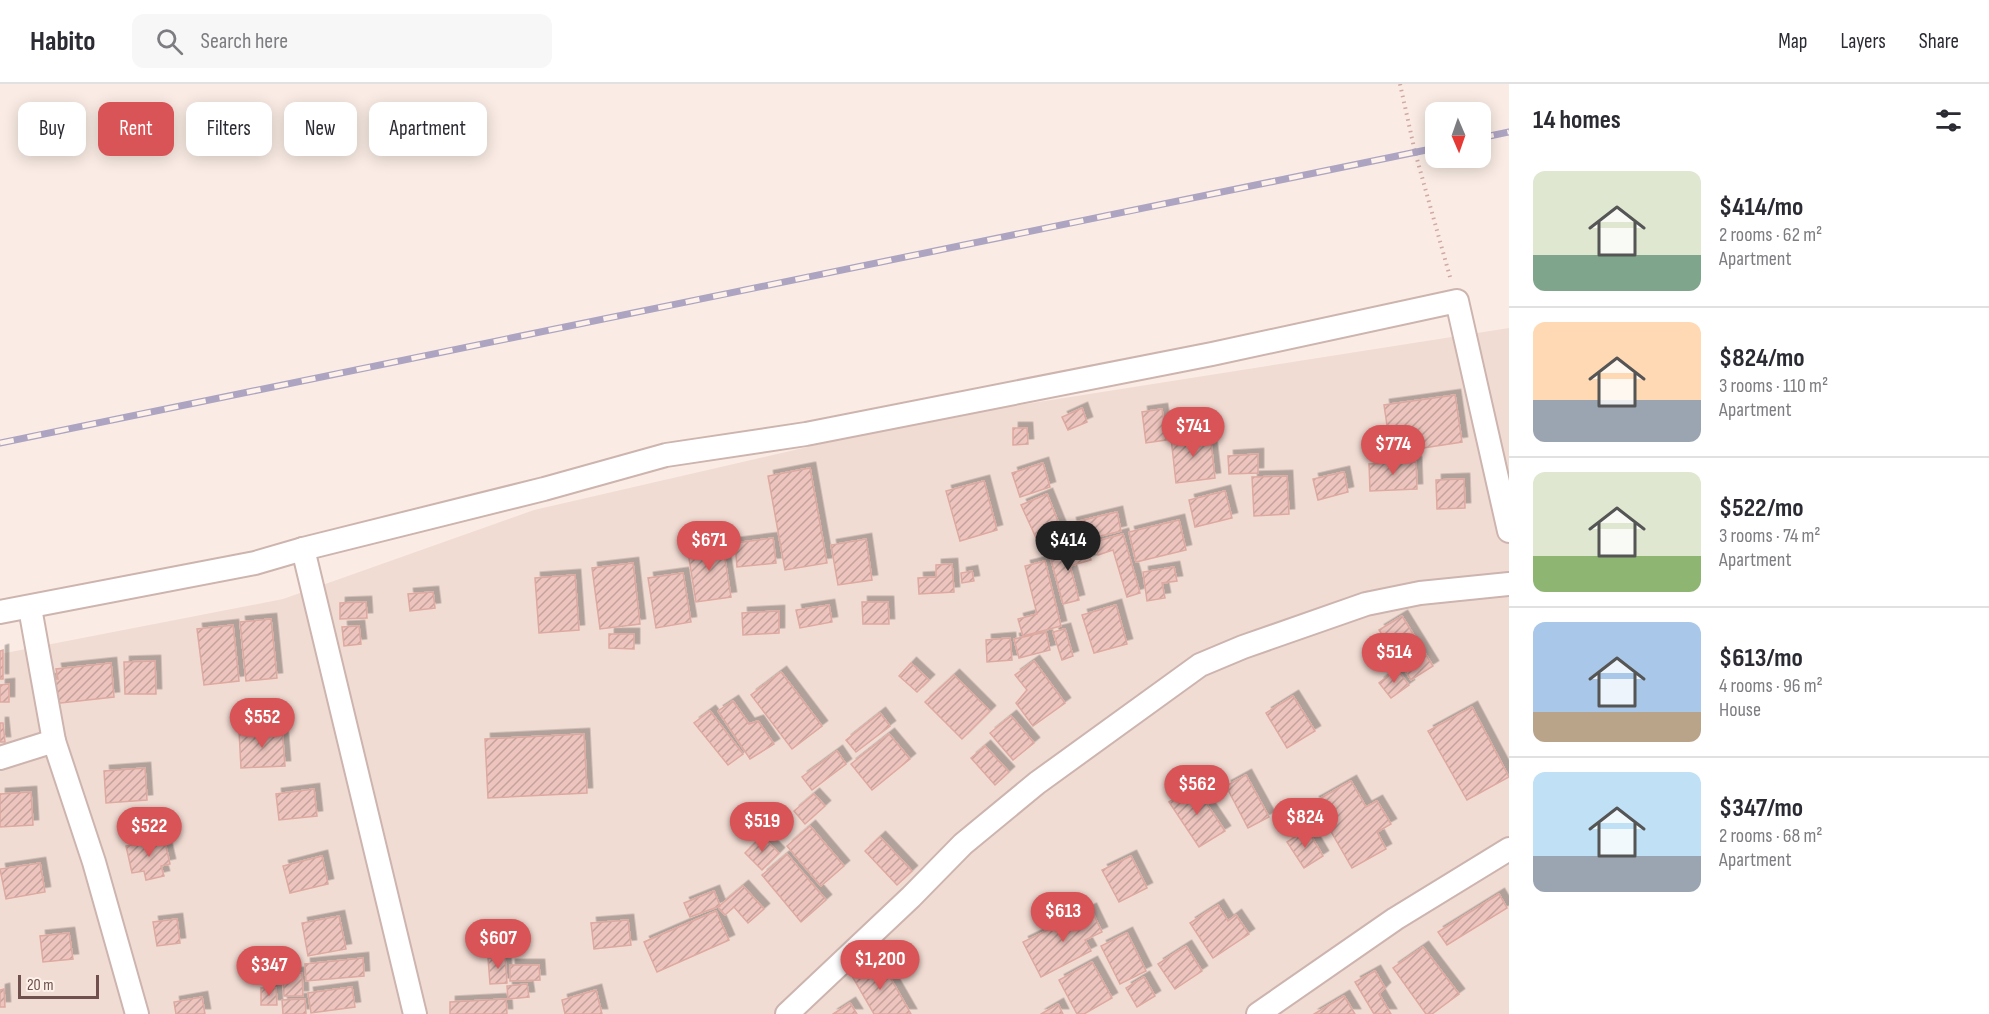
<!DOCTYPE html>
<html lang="en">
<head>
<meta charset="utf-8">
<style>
  :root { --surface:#fff; --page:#f7f7f7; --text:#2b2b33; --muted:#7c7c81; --line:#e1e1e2; --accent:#d95457 }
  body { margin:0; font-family:"Sofia Sans Condensed",sans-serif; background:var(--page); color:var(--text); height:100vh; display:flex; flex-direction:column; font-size:22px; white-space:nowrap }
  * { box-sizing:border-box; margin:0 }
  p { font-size:20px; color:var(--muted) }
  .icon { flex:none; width:33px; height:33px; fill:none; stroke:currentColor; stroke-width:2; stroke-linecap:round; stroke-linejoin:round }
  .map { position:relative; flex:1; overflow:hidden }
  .side { display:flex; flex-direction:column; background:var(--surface); width:480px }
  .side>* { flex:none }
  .top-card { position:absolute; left:18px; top:18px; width:570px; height:54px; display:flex; gap:12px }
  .needle { width:39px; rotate:178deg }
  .buttons { position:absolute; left:1425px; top:18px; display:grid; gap:12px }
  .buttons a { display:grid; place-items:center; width:66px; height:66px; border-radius:12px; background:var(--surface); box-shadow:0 3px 15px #0003; font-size:30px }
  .scale { position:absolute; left:18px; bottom:15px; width:81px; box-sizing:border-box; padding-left:6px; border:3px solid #70504c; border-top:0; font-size:16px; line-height:21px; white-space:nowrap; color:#70504c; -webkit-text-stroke:4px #fdf1ea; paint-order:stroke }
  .price { position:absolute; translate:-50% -51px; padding:0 14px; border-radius:21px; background:var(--accent); color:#fff; font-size:20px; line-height:39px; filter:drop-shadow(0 2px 3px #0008) }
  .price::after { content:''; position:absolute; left:50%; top:36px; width:18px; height:14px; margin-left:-9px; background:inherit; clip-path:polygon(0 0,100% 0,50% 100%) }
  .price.selected { background:#222; color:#fff }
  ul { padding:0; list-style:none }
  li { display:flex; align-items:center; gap:18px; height:150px; padding:0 24px }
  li+li { border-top:2px solid var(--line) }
  li span { display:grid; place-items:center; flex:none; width:168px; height:120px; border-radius:12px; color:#555 }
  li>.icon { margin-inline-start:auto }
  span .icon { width:72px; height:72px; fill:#fffc; stroke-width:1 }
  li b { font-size:26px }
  h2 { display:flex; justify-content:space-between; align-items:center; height:72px; padding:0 24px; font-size:26px }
  .chip { padding:0 21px; border-radius:12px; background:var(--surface); box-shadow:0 3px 15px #0003; font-size:21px; line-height:54px }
  .chip.selected { background:var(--accent); color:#fff }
  header { display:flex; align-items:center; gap:36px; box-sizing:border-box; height:84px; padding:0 30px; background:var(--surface); border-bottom:2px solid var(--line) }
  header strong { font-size:28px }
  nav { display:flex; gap:33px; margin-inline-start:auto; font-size:21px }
  .search { width:420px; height:54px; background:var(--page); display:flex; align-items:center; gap:15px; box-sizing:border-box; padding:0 21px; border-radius:12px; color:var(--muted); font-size:22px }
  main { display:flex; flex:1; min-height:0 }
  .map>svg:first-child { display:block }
  .residential { fill:#f1dcd3 }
  .building { fill:url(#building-hatch); stroke:#dea9a0; stroke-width:1.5; filter:url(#shadow) }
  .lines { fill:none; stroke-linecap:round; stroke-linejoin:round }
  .street-casing { stroke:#cdb4af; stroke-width:26 }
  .path { stroke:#d1a9a2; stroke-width:4; stroke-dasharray:1.5 4.5; stroke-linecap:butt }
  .street { stroke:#fff; stroke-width:22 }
  .rail-casing { stroke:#ada4c2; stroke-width:7 }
  .rail { stroke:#fdf1ea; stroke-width:4.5; stroke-dasharray:14; stroke-linecap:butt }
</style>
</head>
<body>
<header>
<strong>Habito</strong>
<div class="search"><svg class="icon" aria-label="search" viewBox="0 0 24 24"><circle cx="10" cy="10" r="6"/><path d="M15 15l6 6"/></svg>Search here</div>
<nav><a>Map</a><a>Layers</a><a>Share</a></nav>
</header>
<main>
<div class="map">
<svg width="1509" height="930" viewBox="0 0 1509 930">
  <defs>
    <pattern id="building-hatch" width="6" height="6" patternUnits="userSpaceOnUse" patternTransform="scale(1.5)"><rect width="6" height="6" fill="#edc5be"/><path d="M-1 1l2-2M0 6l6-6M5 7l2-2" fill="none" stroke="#c4a29d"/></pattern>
    <filter id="shadow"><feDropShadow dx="5.5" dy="-5.5" stdDeviation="0" flood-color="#0004"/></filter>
  </defs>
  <rect width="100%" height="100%" fill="#faece4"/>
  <path class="residential" d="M1509,244v686h-1509v-360l283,-55 251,-89 390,-90z"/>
  <g class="building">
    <path d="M1455,311l7,47 -71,11 -7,-48z"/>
    <path d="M1082,324l5,14 -19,8 -6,-13z"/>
    <path d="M1162,325l4,31 -20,3 -4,-31z"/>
    <path d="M1013,344h14l1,16 -15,1z"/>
    <path d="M1210,350l5,44 -39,5 -5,-45z"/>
    <path d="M1258,370v19l-29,1 -1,-18z"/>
    <path d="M1416,378l1,27 -47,2 -1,-27z"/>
    <path d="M1043,379l7,24 -30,10 -8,-24z"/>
    <path d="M810,384l17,95 -42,7 -17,-94z"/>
    <path d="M1344,388l4,20 -30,8 -5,-21z"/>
    <path d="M1287,392l2,38 -35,2 -2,-39z"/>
    <path d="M1464,395l1,29 -28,1 -1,-29z"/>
    <path d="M984,397l13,49 -37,11 -14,-50z"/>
    <path d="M1225,407l7,27 -37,9 -6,-27z"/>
    <path d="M1047,410l19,47 -24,10 -21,-46z"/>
    <path d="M1117,428l4,19 -45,11 -5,-19z"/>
    <path d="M1179,436l7,30 -50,12 -7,-30z"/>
    <path d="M1123,450l17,59 -13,4 -14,-47 -15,5 -4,-13z"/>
    <path d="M773,454l3,25 -39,4 -2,-24z"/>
    <path d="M866,455l6,41 -34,5 -7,-40z"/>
    <path d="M722,457l9,56 -35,5 -9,-56z"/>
    <path d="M1087,462l4,14 -21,6 9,34 -16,4 -13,-48z"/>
    <path d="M1045,477l16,65 -38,10 -5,-17 19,-5 -12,-48z"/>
    <path d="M633,479l7,61 -40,5 -8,-61z"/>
    <path d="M952,480l2,28 -35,2 -1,-16 18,-1v-12z"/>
    <path d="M1174,483l3,14 -15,2 3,15 -18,3 -4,-29z"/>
    <path d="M972,487l2,10 -12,2 -1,-10z"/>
    <path d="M683,489l8,49 -35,6 -8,-50z"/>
    <path d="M575,491l4,55 -40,3 -4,-55z"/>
    <path d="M433,508l2,16 -25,3 -2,-17z"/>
    <path d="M366,518l1,16 -27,1v-16z"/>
    <path d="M862,518h26l1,22h-26z"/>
    <path d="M829,521l3,17 -32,6 -4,-18z"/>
    <path d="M1116,521l11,39 -33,9 -12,-38z"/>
    <path d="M779,527v22l-36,2 -1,-22z"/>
    <path d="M1402,532l31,50 -22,14 -32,-50z"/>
    <path d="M271,535l6,59 -31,3 -6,-59z"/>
    <path d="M233,541l6,56 -35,4 -7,-56z"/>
    <path d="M359,542l2,18 -17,2 -2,-19z"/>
    <path d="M1065,545l8,27 -11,4 -9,-28z"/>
    <path d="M1046,548l4,18 -31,8 -5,-19z"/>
    <path d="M609,550h25v15l-25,-1z"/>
    <path d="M1010,554l2,22 -25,2 -1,-22z"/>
    <path d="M3,566v29h-3v-28z"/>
    <path d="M155,577l1,33h-31l-1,-32z"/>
    <path d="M1034,577l31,42 -32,23 -17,-23 11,-13 -12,-15z"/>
    <path d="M111,579l3,34 -62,7 -2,-25h8l-2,-10z"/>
    <path d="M911,579l18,17 -12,12 -18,-16z"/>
    <path d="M1397,585l12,16 -18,13 -12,-15z"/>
    <path d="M781,588l41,54 -30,23 -41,-54z"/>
    <path d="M954,591l36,36 -28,28 -37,-37z"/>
    <path d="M9,600v18h-9v-17z"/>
    <path d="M1293,612l22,35 -28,17 -21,-35z"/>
    <path d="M733,617l16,23 9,-3 16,23 -24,15 -32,-48z"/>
    <path d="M1472,623l37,70 -42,23 -39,-69z"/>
    <path d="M710,627l33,43 -15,11 -34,-42z"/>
    <path d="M880,629l10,13 -34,26 -10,-12z"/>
    <path d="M1011,632l23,27 -21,17 -23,-27z"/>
    <path d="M0,639h3l2,19h-5z"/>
    <path d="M282,645l3,37 -44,2 -2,-37z"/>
    <path d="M584,650l3,59 -99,5 -3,-59z"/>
    <path d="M889,650l21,25 -38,31 -21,-26z"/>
    <path d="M985,662l24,26 -14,13 -24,-27z"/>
    <path d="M837,667l9,13 -34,26 -10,-13z"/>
    <path d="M145,684l2,32 -41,3 -2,-32z"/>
    <path d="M1246,691l23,42 -21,11 -22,-42z"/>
    <path d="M1351,697l15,26 11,-6 14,23 -14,8 9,17 -34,19 -38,-66z"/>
    <path d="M1194,701l31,46 -26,16 -30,-45z"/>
    <path d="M314,705l3,27 -38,4 -3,-26z"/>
    <path d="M31,708l2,33 -33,2v-33z"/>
    <path d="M814,710l11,12 -20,18 -11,-13z"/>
    <path d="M810,742l34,40 -23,20 -34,-40z"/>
    <path d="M1307,745l16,27 -19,12 -17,-26z"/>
    <path d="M762,752l17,17 -17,17 -17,-17z"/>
    <path d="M880,753l32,34 -15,14 -32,-34z"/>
    <path d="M164,754l6,26 -9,2 3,10 -18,4 -2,-9 -12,2 -6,-27z"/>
    <path d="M787,770l39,46 -25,22 -39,-47z"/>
    <path d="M322,772l6,28 -38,9 -7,-27z"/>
    <path d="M1131,772l16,32 -28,14 -17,-32z"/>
    <path d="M40,779l5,29 -39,7 -6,-30z"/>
    <path d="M743,802l21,23 -16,14 -14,-16 -9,8 -7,-8z"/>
    <path d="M714,807l6,15 -30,11 -6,-14z"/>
    <path d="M1499,810l8,14 -60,37 -9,-13z"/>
    <path d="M1218,821l10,16 8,-6 13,19 -36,24 -23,-35z"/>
    <path d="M1091,825l11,23 -17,8 6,11 -50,26 -18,-35z"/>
    <path d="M716,827l13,29 -72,32 -13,-30z"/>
    <path d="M339,832l7,33 -38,7 -6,-33z"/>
    <path d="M177,835l3,24 -23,3 -4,-24z"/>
    <path d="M628,836l3,25 -37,4 -3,-26z"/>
    <path d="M69,849l4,26 -30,3 -3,-26z"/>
    <path d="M1127,849l19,38 -26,13 -19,-38z"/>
    <path d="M1186,862l16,25 -27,18 -17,-25z"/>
    <path d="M1423,863l36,47 -27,20h-6l-33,-46z"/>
    <path d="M505,873l2,26 -17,1 -2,-26z"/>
    <path d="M363,874l1,18 -58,5 -1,-17z"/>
    <path d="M880,876l31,54h-37l-22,-38z"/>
    <path d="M1092,878l20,36 -28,16h-7l-18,-34z"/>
    <path d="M510,881h29l1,15 -30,1z"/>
    <path d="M1375,887l10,17 -6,6 12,20h-17l-19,-32z"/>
    <path d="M283,889h19l1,23h-19z"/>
    <path d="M1144,893l11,19 -18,11 -11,-19z"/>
    <path d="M527,900l2,13 -21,2 -1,-13z"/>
    <path d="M352,903l3,20 -44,6 -3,-20z"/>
    <path d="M261,904h15l1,17h-16z"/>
    <path d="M4,905l1,18h-5v-17z"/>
    <path d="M596,906l6,24h-37l-3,-14z"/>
    <path d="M1344,912l11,18h-41z"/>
    <path d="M202,913l3,17h-29l-2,-12z"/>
    <path d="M305,915l1,15h-23l-1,-14z"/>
    <path d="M506,915l1,15h-57v-12z"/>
    <path d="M850,919l7,11h-24z"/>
    <path d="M1058,920l5,10h-22z"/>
  </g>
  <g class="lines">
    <g class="street-casing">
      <g id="street">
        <path d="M303,465l112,465"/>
        <path d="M30,524l24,133 40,121 43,152"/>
        <path d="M0,528l255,-49 48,-14 241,-60 122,-34 140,-21 406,-80 245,-53 52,230"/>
        <path d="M0,674l54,-17"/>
        <path d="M787,930l124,-117 52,-53 74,-61 163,-118 43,-18 123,-43 54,-11 89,-9"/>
        <path d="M1258,930l137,-95 114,-70"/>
      </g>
    </g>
    <path class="path" d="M1400,0l15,68 35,125"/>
    <use href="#street" class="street"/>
    <g class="rail-casing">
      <g id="rail">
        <path d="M1480,54l29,-6"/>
        <path d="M0,359l1436,-295"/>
      </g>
    </g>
    <use href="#rail" class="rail"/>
  </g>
</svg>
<div class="buttons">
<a><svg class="needle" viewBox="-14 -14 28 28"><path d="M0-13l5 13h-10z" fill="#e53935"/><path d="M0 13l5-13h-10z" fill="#7c7c81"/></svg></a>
</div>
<div class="scale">20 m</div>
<b class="price" style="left:1193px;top:374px">$741</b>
<b class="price" style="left:1393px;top:392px">$774</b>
<b class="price" style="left:709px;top:488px">$671</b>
<b class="price selected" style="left:1068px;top:488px">$414</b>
<b class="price" style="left:1394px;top:600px">$514</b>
<b class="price" style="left:262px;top:665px">$552</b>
<b class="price" style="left:1197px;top:732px">$562</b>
<b class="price" style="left:1305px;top:765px">$824</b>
<b class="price" style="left:762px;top:769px">$519</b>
<b class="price" style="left:149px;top:774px">$522</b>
<b class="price" style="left:1063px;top:859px">$613</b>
<b class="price" style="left:498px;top:886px">$607</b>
<b class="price" style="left:880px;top:907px">$1,200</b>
<b class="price" style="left:269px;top:913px">$347</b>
<div class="top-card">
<a class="chip">Buy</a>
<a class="chip selected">Rent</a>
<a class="chip">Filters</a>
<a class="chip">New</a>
<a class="chip">Apartment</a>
</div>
</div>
<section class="side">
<h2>14 homes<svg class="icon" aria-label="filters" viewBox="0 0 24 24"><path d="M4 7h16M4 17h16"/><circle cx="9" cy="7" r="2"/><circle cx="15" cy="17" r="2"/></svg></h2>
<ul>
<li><span style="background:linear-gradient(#dfe7d0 70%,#7fa58c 0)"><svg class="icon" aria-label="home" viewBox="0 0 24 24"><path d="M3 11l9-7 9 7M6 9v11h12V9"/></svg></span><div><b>$414/mo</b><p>2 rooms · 62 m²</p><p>Apartment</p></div></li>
<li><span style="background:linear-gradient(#ffd9b3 65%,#9aa5b1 0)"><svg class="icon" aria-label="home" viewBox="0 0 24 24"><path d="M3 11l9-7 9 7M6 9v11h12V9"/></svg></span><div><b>$824/mo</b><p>3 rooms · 110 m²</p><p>Apartment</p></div></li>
<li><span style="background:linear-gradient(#dfe7d0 70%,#8fb573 0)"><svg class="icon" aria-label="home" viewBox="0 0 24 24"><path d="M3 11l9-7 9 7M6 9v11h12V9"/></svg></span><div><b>$522/mo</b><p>3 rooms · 74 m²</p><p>Apartment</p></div></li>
<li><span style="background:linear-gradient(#a9c7e8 75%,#b9a48a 0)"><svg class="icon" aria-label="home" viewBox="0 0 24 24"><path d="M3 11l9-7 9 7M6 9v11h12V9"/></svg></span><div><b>$613/mo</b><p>4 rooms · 96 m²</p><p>House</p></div></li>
<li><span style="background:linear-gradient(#bfe0f5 70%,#9aa5b1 0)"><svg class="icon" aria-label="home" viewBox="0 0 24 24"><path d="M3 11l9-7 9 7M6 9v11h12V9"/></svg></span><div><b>$347/mo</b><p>2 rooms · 68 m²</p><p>Apartment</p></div></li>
</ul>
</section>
</main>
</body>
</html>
